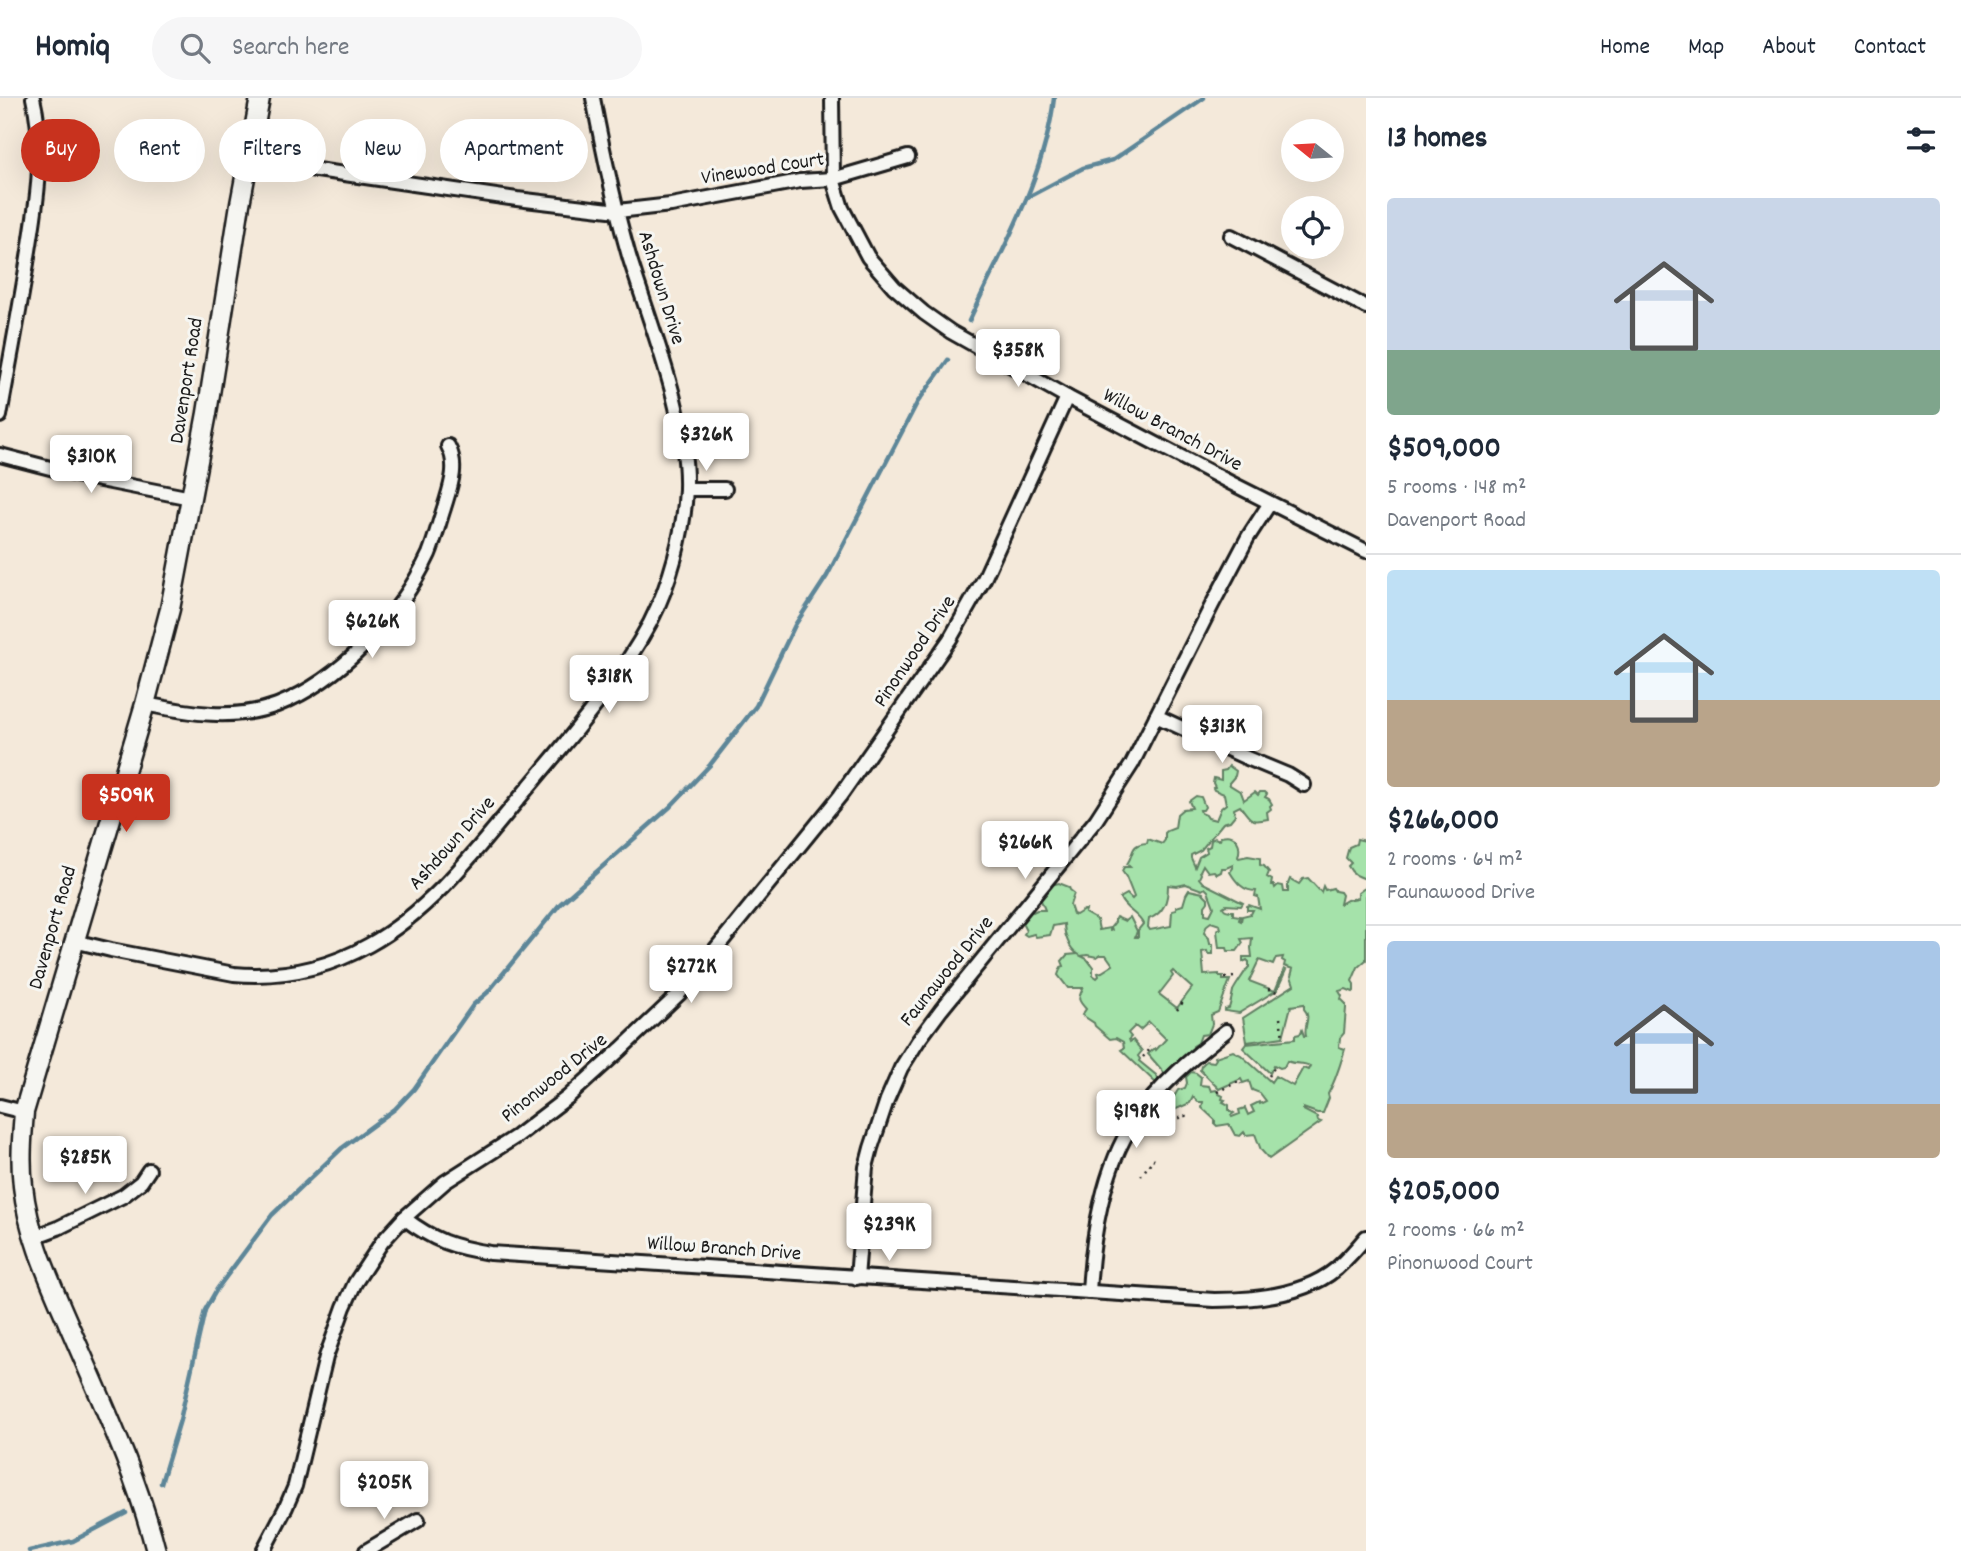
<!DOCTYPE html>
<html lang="en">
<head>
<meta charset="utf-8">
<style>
  :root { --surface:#fff; --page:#f6f6f7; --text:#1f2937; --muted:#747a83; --line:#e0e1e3; --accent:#c8321e }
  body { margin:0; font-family:Dekko,sans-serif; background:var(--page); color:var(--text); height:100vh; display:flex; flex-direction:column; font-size:26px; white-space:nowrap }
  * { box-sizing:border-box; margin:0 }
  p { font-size:23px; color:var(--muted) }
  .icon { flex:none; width:38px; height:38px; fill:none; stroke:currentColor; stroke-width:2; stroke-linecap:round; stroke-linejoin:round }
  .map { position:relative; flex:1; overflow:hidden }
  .side { display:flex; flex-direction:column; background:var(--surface); width:595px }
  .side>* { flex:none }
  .banner { position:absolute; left:21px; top:21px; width:665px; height:63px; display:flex; gap:14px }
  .needle { width:46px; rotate:288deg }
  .controls { position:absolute; left:1281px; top:21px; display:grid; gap:14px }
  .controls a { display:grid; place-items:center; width:63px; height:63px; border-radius:50%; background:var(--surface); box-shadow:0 7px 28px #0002; font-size:35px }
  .price { position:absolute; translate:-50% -60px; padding:0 16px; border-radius:7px; background:#fff; color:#222; font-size:23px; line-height:46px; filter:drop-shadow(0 2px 4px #0008) }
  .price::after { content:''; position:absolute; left:50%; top:42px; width:21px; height:16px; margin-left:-10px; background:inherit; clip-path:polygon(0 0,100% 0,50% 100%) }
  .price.selected { background:var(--accent); color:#fff }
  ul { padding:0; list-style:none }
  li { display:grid; align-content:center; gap:14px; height:371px; padding:0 21px }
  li+li { border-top:2px solid var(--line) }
  li span { display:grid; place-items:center; height:217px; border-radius:7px; color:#555 }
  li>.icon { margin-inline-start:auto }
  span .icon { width:126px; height:126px; fill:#fffc; stroke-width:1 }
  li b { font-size:30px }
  h2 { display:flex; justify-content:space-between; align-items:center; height:84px; padding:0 21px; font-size:30px }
  .tag { padding:0 24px; border-radius:32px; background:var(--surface); box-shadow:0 7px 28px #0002; font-size:24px; line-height:63px }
  .tag.selected { background:var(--accent); color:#fff }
  header { display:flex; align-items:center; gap:42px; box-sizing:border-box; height:98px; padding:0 35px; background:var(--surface); border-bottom:2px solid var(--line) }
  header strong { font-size:33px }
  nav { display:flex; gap:38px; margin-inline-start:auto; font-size:24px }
  .search { width:490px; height:63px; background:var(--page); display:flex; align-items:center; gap:18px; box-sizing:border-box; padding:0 24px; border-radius:38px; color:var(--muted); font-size:26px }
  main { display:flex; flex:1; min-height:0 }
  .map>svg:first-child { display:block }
  .green { fill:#a5e2aa; stroke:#607f63; stroke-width:2; fill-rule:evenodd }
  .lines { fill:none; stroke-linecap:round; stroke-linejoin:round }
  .stream { stroke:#5d8698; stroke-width:4.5 }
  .street-casing { stroke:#1c1c1c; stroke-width:18 }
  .secondary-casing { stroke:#1c1c1c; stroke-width:23 }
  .path { stroke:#1c1c1c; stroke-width:2.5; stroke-dasharray:2 5; stroke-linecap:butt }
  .street { stroke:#f6f6f2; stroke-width:12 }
  .secondary { stroke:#f6f6f2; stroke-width:18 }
  .labels { text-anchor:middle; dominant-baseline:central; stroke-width:6; stroke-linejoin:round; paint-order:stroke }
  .street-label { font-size:21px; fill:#1c1c1c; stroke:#f6f6f2 }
</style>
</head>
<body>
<header>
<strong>Homiq</strong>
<div class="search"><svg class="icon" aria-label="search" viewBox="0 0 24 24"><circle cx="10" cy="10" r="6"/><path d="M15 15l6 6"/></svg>Search here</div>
<nav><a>Home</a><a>Map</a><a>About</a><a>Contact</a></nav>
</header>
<main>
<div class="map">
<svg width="1366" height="1453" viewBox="0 0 1366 1453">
  <rect width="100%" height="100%" fill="#f4e9da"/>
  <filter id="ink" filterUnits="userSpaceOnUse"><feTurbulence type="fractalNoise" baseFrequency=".0143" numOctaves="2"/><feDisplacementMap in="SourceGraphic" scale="14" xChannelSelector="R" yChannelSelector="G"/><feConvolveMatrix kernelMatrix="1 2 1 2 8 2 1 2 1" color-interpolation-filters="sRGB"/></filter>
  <g filter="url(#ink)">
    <g class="green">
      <path d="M1229,668l7,5 -1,5 -6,7 1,2 11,7 3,8 11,-8 3,3 2,-3h5l2,2 -2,3 4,2 3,5 -2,2 1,3 -4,3 1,7c-19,4 -17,0 -28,-13l-6,3 1,6 -5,6 -7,2 -22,27 -10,5v3l4,9 4,-10 8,-5 -1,-4 4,-2 1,-6 4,-2 4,2 2,-4c15,-4 21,8 17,21l1,1 9,-2 12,2v7l4,1 5,6 -2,5 5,3 -1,5h3l1,3 3,-3 5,1 1,6h4v-8l2,-5 9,5 4,-5 5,-1 13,14 2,-6 2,4 8,-2 2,3 5,1 2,3 -2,9 7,-4 11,-2v-5l8,-6v73l-8,7 -6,14 2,3v7l-1,1 -7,-3 -7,2 3,5 -1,3 5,5v4l-2,25 -4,5 -1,9 6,2c-5,16 -9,31 -17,45l1,4 -6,15h-6l-14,-5v2l14,7 1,4 3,1 -52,37 -8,-9 -6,-16 -9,1 -2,-3 -4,4 -5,-1 -6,-11 -12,2 -2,-2v-4l-13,-12 1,-6h-5l-5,-5 -3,6 -18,8 -7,-4 -1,-7 3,-5h8l3,-5 7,-2 2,-5 -1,-6 5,-5 5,1 5,4 -1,8 9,1 2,5 5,-1 3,4 4,2 -1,3 3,1 -2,2 6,3v5l5,3 -3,2 1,2 8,-3 -1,-4 6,-2 3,7 6,-3 -3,-6 8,-4 1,2 6,-3 -6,-8 -8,-3 -3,-9 -6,2 -2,-4 -22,10 -19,-19 1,-4 5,-5 8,1 2,-3 -1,-2 18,-6 8,4 30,27 4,-6 18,10 10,-18 5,2 2,-4c-7,-4 -15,-1 -23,-5l-3,6 -4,1 -6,-3 -4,8 -27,-25 3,-4 49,-5v-4l5,-1 2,-4 2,6h2c-3,-10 6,-19 -2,-27v-5l-13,2 -8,31 -36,5 -4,-24 51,-33 -3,-9 2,-7 -9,-3 1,-4 -3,-2 1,-3 -7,1 -3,7 -14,-5 -10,21 26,10 9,-22 2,1 -9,20 -38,23 -14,-2v-2l4,-1c2,-6 3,-12 4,-17 0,-1 14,-23 16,-24v-5l-2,-2 -4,2v-5h9l-1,-9 1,-10 -11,1 2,4 -6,8h-9l-1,-3h-8l-2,-17 1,-2h3l-1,-4 -9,-3 -4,3 -3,8 5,5 1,6h3v10h-5l-1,-3 -5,1 2,23 15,-1v2h4v4h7l-12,32 -7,3 1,9 -4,10 -7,1 -3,8 -5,3v6l-26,24 -19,-22 7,-6 1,2 10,-11 -17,-17 -9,8 -5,-4 -7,7 3,4 -2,2 1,3 3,-2 9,11 -4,5 2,3 -1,2 17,14 4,7 -2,3 -37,-35 3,-2 -1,-6 -7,-4 -6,1 -15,-13 -1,-3 -12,-8 4,-6c-9,-10 -8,-10 -3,-21h-15l-10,-13 3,-8 3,-1 -2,-5 5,-6 11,-1c-9,-5 -14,-20 -14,-30l-11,2 -3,9 -14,2 -2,-3 -7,2 -3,-2 2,-3 -5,-10 2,-5 7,-5 3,1 4,-2h8l-5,-12 3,-11 16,-4 10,4 1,3 4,3 -4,12 3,9 3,1 8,-5h2l-1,3 12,7 2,10 11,-2v3l2,-1 -1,-3 4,-5v-3l1,-2 9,4 5,-4 7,14 -2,6h3v-7l5,-6c-5,-11 -18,-14 -23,-26l7,-4 5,5 2,-2 -8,-20 -4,-6 2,-4h6l-3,-3c8,-11 2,-20 20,-21l1,-4 14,5 3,-4v-7l2,-2 8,-3 2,-14 6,-5 9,-1 -3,-7 7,-5 5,1 4,10 -2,3h-3l1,3 5,2 2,3 8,2 5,-12 5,-4 -2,-10 -10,-4 -1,-2 2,-1 -2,-4 1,-5 7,2v-9l5,-1zM1203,767l5,7 6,-1 3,3 4,-2 1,-4h4l7,-3v3l-3,4c6,10 13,19 26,19l-1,5 3,1 2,12 -11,-4 -2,1v4h6l-2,4 -9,2 -1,5 -2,-1 1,-4 -7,-1v-4c-4,-1 -8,1 -10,-4l3,-2 15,1 2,-3 -40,-20 -4,-5 2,-4 -1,-3zM1186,786l16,6 3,-2 3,3 6,16 -4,8 -5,-1v-8l3,-4v-4l-5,-5 -14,-3 -3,5 -3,10 -7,2v3l-4,1 -1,15 -21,4 -2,-3 1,-8c15,-6 19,-18 19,-34l9,1zM1087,857l10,2 3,-2h6l7,10 -11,7 -4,1 1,3 -2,2 -4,-3v-8l-6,-8 -6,-3zM1173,873l19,17 -15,20 -18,-14 14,-18 -2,-3z"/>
      <path d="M1357,741l9,2v38c-9,-3 -14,-5 -18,-13l3,-3 -5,-5 3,-11 7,-3z"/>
    </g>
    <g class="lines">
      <g class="stream">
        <path d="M1028,99l55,-29 30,-8 91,-62"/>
        <path d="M969,223c33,-72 76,-143 85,-223"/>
        <path d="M161,1385l19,-63 25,-110 12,-21 55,-74 70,-67 53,-39 19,-20 59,-84 15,-13 72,-88 110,-97 40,-42 46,-59 39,-81 32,-49 90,-173 31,-43"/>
        <path d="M29,1453l44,-10 53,-28"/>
      </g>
      <g class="street-casing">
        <g id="street">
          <path d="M832,0l1,81 9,29 26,49 26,30 30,26 27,19 116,65 164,86 135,68"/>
          <path d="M248,62l269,39 101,12 53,-6 129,-24 33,-2 75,-22"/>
          <path d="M1231,138l135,71"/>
          <path d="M0,318c9,-51 19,-102 27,-153 9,-55 19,-110 6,-165"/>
          <path d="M0,357l85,22 106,21"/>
          <path d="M686,391h39"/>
          <path d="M145,606c44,9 89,17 132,1 64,-25 123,-89 152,-151 6,-15 10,-31 15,-46 6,-20 15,-42 4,-62"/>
          <path d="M1156,618l91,42 41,17 16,10"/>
          <path d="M74,843l37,9 123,24c47,4 94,-6 135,-29 65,-36 111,-100 158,-156 44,-53 90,-105 123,-166 20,-39 34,-90 36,-134 2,-74 -35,-162 -57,-233 -15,-52 -26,-105 -36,-158"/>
          <path d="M0,1008l24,6"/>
          <path d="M404,1120c30,23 49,29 86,35l724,47c39,0 91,-5 122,-31 11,-10 21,-21 30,-32"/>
          <path d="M34,1139l24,-9 65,-32 18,-14 8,-12"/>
          <path d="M857,1180l9,-111 5,-19 16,-48 14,-32 17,-27 23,-31 155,-190 36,-56 80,-159 36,-68 22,-34"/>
          <path d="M1089,1194c3,-54 14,-125 45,-170 24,-36 58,-64 92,-91"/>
          <path d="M263,1453l23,-44 9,-21 31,-129 18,-50 11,-24 27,-41 22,-24 41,-36 72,-46 51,-39 53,-48 58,-55 161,-198 110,-157 34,-60 83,-182"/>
          <path d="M366,1453l52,-31"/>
        </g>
      </g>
      <g class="secondary-casing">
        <path id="secondary" d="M156,1453c-20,-79 -56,-153 -88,-228 -19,-44 -40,-89 -45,-137 -3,-25 -1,-49 1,-74l121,-408 25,-95 37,-196 33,-209 20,-106"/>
      </g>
      <g class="path">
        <path d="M1225,880l9,-1"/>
        <path d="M1268,891l9,3"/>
        <path d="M1177,912l6,-8"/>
        <path d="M1280,920l3,19"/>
        <path d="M1143,959l8,-9 -2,-1"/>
        <path d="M1269,978l6,-10"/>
        <path d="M1217,994l23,-11 1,3"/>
        <path d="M1173,1024l12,-7 1,2"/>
        <path d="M1141,1078l12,-17 1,1"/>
      </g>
      <use href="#street" class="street"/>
      <use href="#secondary" class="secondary"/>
    </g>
  </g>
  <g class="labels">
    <g class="street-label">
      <text transform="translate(763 72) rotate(-9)">Vinewood Court</text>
      <text transform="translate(660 190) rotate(73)">Ashdown Drive</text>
      <text transform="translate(188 283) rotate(-81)">Davenport Road</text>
      <text transform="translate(1172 333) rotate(28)">Willow Branch Drive</text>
      <text transform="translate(916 554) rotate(-56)">Pinonwood Drive</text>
      <text transform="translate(453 746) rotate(-48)">Ashdown Drive</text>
      <text transform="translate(54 830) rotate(-74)">Davenport Road</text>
      <text transform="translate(948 874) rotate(-51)">Faunawood Drive</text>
      <text transform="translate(555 981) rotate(-39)">Pinonwood Drive</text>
      <text transform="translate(724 1152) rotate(4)">Willow Branch Drive</text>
    </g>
  </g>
</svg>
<div class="controls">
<a><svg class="needle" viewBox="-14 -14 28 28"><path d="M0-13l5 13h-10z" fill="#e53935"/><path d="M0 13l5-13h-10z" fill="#747a83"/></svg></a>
<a><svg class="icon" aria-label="locate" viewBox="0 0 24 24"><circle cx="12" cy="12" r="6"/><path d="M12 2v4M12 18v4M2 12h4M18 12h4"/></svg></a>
</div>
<b class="price" style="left:1018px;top:291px">$358K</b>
<b class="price" style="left:706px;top:375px">$326K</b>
<b class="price" style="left:91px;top:397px">$310K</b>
<b class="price" style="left:372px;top:562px">$626K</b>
<b class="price" style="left:609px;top:617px">$318K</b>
<b class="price" style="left:1222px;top:667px">$313K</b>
<b class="price selected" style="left:126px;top:736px">$509K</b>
<b class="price" style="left:1025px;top:783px">$266K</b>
<b class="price" style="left:691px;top:907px">$272K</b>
<b class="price" style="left:1136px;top:1052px">$198K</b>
<b class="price" style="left:85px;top:1098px">$285K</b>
<b class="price" style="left:889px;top:1165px">$239K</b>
<b class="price" style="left:384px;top:1423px">$205K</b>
<div class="banner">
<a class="tag selected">Buy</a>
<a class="tag">Rent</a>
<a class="tag">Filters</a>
<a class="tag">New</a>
<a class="tag">Apartment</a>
</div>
</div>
<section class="side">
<h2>13 homes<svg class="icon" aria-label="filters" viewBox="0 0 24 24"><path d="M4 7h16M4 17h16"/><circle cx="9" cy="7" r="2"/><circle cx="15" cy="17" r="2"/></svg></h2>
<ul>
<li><span style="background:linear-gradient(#c9d6e8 70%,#7fa58c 0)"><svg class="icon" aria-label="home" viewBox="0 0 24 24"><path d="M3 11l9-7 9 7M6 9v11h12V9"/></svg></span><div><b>$509,000</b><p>5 rooms · 148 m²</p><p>Davenport Road</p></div></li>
<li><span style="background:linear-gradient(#bfe0f5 60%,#b9a48a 0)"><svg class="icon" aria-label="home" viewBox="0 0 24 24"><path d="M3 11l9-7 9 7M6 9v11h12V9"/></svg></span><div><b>$266,000</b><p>2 rooms · 64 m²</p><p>Faunawood Drive</p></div></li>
<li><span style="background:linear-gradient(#a9c7e8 75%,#b9a48a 0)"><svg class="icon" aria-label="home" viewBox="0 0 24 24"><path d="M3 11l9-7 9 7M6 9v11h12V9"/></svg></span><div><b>$205,000</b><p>2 rooms · 66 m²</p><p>Pinonwood Court</p></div></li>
</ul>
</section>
</main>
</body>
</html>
